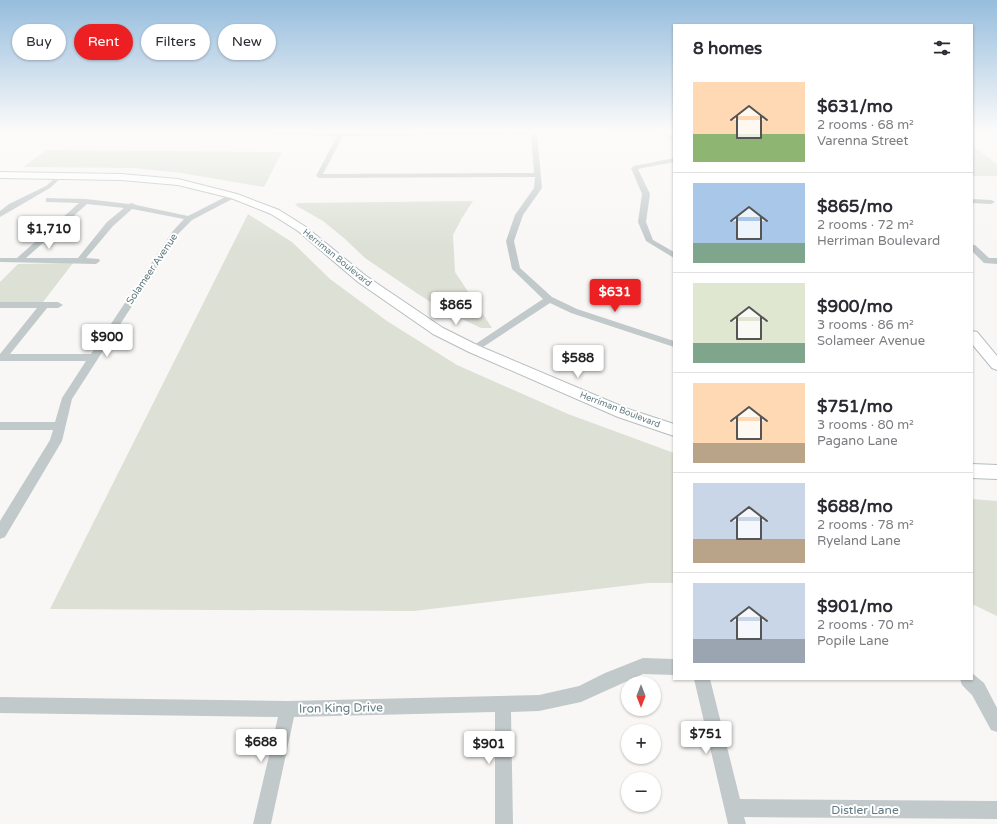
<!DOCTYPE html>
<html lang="en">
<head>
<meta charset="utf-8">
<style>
  :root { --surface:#fff; --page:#f7f7f7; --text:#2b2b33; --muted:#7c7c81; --line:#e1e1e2; --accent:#ec2022 }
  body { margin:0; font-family:"Varela Round",sans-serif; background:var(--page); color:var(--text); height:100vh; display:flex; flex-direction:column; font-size:15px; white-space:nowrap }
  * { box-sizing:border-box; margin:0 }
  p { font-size:13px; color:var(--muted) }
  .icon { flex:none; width:22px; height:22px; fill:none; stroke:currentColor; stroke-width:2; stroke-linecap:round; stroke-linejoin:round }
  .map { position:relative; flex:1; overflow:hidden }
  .side { position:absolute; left:673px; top:24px; width:300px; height:656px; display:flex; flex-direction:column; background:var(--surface); border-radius:0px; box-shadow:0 1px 3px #0004 }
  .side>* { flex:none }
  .guide { position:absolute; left:12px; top:24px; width:380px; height:36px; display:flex; gap:8px }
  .needle { width:26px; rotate:180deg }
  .tools { position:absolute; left:621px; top:676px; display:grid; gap:8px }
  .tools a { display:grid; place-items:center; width:40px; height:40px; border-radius:50%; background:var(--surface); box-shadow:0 1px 3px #0004; font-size:20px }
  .price { position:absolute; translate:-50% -34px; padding:0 9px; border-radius:4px; background:#fff; color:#222; font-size:13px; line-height:26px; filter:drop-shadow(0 1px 2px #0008) }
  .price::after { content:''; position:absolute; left:50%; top:24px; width:12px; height:9px; margin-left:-6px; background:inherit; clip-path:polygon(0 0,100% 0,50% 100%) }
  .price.current { background:var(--accent); color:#fff }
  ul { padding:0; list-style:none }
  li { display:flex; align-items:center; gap:12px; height:100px; padding:0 20px }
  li+li { border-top:1px solid var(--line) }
  li span { display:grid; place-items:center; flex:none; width:112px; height:80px; border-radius:0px; color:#555 }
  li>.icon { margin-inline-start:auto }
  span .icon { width:48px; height:48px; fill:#fffc; stroke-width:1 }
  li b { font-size:17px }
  h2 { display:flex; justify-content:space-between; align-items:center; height:48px; padding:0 20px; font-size:17px }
  .chip { padding:0 14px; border-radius:18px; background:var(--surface); box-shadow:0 1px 3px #0004; font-size:14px; line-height:36px }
  .chip.current { background:var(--accent); color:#fff }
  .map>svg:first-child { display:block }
  .green { fill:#dce0d5 }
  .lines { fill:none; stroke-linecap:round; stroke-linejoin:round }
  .secondary-casing { stroke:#b5bdbf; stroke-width:2 }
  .minor { fill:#c2c9cb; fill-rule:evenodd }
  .secondary { fill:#fff; fill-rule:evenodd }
  .labels { text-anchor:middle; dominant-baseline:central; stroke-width:4; stroke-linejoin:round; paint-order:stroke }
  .far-street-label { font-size:9px; fill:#617a81; stroke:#fff }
  .street-label { font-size:10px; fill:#617a81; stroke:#fff }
  .near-street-label { font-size:12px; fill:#617a81; stroke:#fff }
</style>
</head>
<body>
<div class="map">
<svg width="997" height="824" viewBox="0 0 997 824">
  <rect width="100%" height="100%" fill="#f8f7f5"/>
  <g class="green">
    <path d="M972,145l25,19v12h-25z"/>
    <path d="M46,150l236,2 -18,35 -83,-14 -47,-5 -111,-1z"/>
    <path d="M473,201l-11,17 -9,17 2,37 37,56h-11l-36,-17 -27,-17 -53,-36 -21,-20 -21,-17 -28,-16 3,-2z"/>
    <path d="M248,214l44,28 38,37 57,42 70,44 111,49 106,39v130h-26l-234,28 -364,-2z"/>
    <path d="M73,263l-30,39h-43v-20l18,-18z"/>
    <path d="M972,499l25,2v115l-25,-12z"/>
  </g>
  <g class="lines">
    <g class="secondary-casing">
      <g id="secondary">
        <path d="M0,172l121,2 57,5 59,15 42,16 27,17 60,49 77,52 36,18 149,63 46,15v12l-56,-19 -149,-65 -36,-18 -75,-52 -60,-51 -27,-17 -40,-16 -53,-13 -57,-5 -121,-2z"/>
        <path d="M972,331l5,1 20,24v14l-5,-2 -20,-24z"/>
        <path d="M972,464l25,1v14l-25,-1z"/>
      </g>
    </g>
    <g class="minor">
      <path d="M266,132h347l-3,2h-73l5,54 -19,27 -9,26 6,27 32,29 25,12 97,32v6l-103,-34 -21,-10 -73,48h-6l-2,-2 2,-2 72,-48 -31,-30 -6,-28 9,-26 19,-27 1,-11 -216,1 -3,-2 21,-40 -68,-2zM531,134l3,39 -211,1 20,-38z"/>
      <path d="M658,132h7l9,5v5z"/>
      <path d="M674,158v4l-36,7 12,25 -4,28 7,18 21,12v6l-28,-17 -8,-19 4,-28 -11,-26 3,-2z"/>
      <path d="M60,174l3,2 -13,12 -50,29v-6l9,-7 37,-18z"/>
      <path d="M231,194h6l1,2 -46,24 -13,13 -107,166 -10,42 -57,96 -5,2v-18l50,-81 3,-10h-53v-8h55l7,-24 24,-37h-86v-7l37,-46h-37v-6h58l5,3 -5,3h-11l-37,46h81l81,-122 12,-13 -52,-10 -19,17 -27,32 13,1 1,2 -4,3 -94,-2h-2v-4h17l62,-55 -30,-1h-3v-4l40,1 43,5 3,-1 4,2 52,11zM87,204l37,4 -17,14 -29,36h-52z"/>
      <path d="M972,199l19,1 4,2 -4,2 -19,-1z"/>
      <path d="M972,245h3l14,13h8v6l-13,-1 -12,-12z"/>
      <path d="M643,658l31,1v16l-31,-1 -62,28 -42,9 -28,1 2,112h-18v-112l-201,5 -23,107h-18l25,-107 -278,-4v-16l288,4 251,-6 40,-9 26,-13z"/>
      <path d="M972,673l12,10 13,25v24l-6,-2 -19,-35 -10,-10 -2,-6h12z"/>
      <path d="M694,679h16l30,120 257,2v18l-253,-2 2,7h-18z"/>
    </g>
    <use href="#secondary" class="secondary"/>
  </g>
  <linearGradient id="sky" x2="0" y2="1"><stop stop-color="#96bddd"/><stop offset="0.53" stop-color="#fcfbfa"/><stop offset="1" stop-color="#fcfbfa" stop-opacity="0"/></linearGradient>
  <rect width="997" height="247" fill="url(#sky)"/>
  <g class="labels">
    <g class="far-street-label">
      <text transform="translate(337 258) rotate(39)">Herriman Boulevard</text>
      <text transform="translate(620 410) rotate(21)">Herriman Boulevard</text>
    </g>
    <g class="street-label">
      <text transform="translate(152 269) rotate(-56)">Solameer Avenue</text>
    </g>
    <g class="near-street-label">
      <text transform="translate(341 708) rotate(-1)">Iron King Drive</text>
      <text x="865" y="810">Distler Lane</text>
    </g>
  </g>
</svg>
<div class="tools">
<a><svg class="needle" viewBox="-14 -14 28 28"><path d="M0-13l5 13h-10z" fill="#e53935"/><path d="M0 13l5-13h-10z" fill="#7c7c81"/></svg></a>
<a>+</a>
<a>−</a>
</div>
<b class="price" style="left:49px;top:250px">$1,710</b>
<b class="price current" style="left:615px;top:313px">$631</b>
<b class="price" style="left:456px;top:326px">$865</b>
<b class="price" style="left:107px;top:358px">$900</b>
<b class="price" style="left:578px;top:379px">$588</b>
<b class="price" style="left:706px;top:755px">$751</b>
<b class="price" style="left:261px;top:763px">$688</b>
<b class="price" style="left:489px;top:765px">$901</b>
<div class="guide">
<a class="chip">Buy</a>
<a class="chip current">Rent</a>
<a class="chip">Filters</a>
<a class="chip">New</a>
</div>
<section class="side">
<h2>8 homes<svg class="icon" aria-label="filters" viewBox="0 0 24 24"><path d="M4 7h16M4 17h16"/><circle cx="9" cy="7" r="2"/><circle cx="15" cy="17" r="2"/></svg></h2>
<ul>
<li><span style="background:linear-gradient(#ffd9b3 65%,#8fb573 0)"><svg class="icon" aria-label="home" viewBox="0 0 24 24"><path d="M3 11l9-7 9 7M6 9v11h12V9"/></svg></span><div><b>$631/mo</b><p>2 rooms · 68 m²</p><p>Varenna Street</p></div></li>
<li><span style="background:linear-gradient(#a9c7e8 75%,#7fa58c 0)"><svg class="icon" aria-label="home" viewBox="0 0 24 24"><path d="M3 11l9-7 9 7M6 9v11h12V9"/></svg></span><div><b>$865/mo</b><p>2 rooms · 72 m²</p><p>Herriman Boulevard</p></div></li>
<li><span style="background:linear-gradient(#dfe7d0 75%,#7fa58c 0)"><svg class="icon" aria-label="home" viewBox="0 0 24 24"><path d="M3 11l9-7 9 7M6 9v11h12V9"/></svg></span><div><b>$900/mo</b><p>3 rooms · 86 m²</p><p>Solameer Avenue</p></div></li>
<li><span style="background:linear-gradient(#ffd9b3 75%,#b9a48a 0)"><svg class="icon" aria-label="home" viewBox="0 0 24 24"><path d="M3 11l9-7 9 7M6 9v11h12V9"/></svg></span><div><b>$751/mo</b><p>3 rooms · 80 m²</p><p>Pagano Lane</p></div></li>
<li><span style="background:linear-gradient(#c9d6e8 70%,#b9a48a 0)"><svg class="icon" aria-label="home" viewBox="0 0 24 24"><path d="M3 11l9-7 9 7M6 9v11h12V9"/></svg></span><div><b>$688/mo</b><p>2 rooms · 78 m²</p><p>Ryeland Lane</p></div></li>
<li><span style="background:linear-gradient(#c9d6e8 70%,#9aa5b1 0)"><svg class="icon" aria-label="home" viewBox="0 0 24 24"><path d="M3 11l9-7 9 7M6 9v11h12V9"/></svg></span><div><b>$901/mo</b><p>2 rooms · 70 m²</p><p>Popile Lane</p></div></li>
</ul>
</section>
</div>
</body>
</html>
